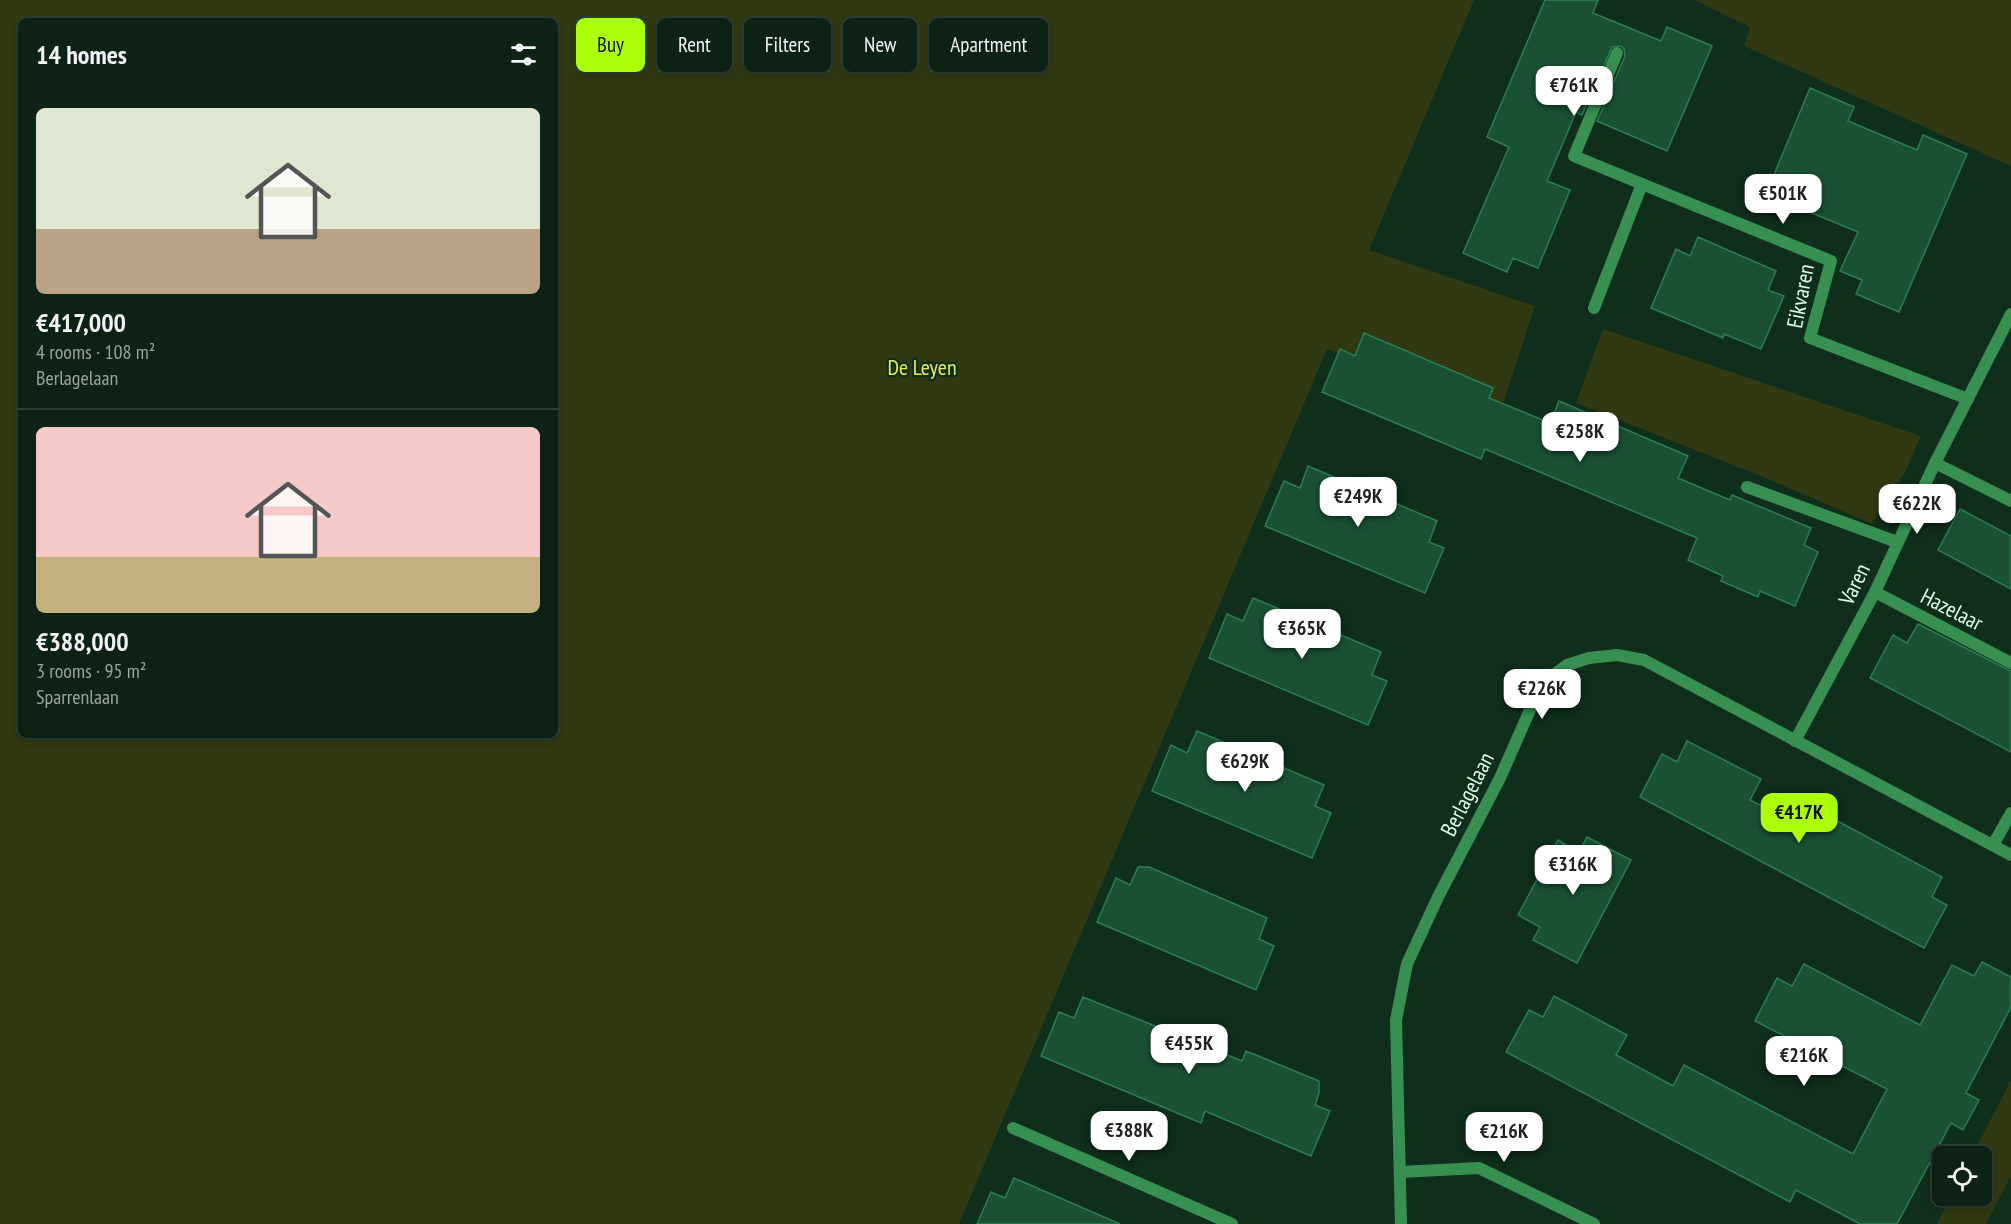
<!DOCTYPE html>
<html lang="en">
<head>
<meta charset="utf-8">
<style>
  :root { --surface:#0c2215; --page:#152a1e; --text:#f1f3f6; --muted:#9aa4a0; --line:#2c3f34; --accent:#aaff09 }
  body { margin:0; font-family:"PT Sans Narrow",sans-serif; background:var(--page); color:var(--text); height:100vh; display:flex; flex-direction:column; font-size:22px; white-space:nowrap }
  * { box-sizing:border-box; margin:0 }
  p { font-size:20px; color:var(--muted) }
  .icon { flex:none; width:33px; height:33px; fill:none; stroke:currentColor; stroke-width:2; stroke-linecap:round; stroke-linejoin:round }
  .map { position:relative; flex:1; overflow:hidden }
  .panel { position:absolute; left:18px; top:18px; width:540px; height:720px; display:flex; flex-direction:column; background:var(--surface); border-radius:9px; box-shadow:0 3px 9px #0003,0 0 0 2px var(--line) }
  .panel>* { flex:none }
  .guide { position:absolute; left:576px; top:18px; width:570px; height:54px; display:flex; gap:12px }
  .tools { position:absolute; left:1932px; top:1146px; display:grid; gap:12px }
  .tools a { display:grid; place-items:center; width:60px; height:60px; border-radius:9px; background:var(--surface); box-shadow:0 3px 9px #0003,0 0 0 2px var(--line); font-size:30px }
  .price { position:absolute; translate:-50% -51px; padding:0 14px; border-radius:12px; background:#fff; color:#222; font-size:20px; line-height:39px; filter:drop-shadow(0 2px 3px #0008) }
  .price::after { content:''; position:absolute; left:50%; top:36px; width:18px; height:14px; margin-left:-9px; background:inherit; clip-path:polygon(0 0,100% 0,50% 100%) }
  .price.on { background:var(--accent); color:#111 }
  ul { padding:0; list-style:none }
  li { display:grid; align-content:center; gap:12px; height:318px; padding:0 18px }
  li+li { border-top:2px solid var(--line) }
  li span { display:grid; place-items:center; height:186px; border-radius:9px; color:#555 }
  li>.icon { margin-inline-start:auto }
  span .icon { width:108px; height:108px; fill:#fffc; stroke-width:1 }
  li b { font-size:26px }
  h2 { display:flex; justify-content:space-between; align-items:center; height:72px; padding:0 18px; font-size:26px }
  .chip { padding:0 21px; border-radius:9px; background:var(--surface); box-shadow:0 3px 9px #0003,0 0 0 2px var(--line); font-size:21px; line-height:54px }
  .chip.on { background:var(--accent); color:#111 }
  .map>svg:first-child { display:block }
  .green { fill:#303912; fill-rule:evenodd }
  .building { fill:#1a5133; stroke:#2a7e50; stroke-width:1.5 }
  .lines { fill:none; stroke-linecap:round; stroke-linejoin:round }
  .pedestrian { stroke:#379051; stroke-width:12 }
  .minor { stroke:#379051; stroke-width:12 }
  .tertiary { stroke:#379051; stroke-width:12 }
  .labels { text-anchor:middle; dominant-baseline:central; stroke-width:4.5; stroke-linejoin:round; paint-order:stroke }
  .street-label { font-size:22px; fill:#ddffe9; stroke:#102e1c }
  .park-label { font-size:22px; fill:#eae95e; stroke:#102e1c }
</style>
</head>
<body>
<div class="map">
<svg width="2011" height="1224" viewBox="0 0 2011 1224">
  <rect width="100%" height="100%" fill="#102e1c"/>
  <g class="green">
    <path d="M0,0h1474l-105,250 166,56 -36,110 -15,-6 9,-23 -24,-9 -9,21 -29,-12 9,-23 -22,-9 -10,22 -29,-12 9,-23 -23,-9 -10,23 -14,-7 -3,4 -11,-4 -368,875h-959zM21,21h534v714h-534z"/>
    <path d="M1695,0h316v166l-267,-120 6,-19z"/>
    <path d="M1603,329l318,107 -16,36 -33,52 -111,-48 -185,-73z"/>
    <path d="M2011,1080v96l-25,48h-49l14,-28h31v-40h-10z"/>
  </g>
  <g class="building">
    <path d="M1545,0h53l-5,13 68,28 6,-14 45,19 -45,105 -70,-30 28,-65 -1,-7 -3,-3 -9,1 -30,68 -6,-3 -29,69 23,9 -32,78 -25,-10 -6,14 -44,-19 46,-106 -22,-10z"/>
    <path d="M1810,88l44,19 -6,14 69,29 6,-15 44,19 -68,158 -43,-18 6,-14 -22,-9 18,-39 -92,-38z"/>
    <path d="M1698,237l78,34 -8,19 16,6 -23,53 -37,-15 -1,4 -72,-30 25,-59 14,7z"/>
    <path d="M1364,333l129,55 -4,10 61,25 9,-22 129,55 -10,22 52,22 2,-5 79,33 -7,17 14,7 -23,54 -35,-15 -2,6 -37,-16 2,-5 -35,-16 9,-22 -212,-89 -4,10 -159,-67 18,-43 15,7z"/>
    <path d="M1308,466l129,55 -8,21 15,6 -19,45 -160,-67 19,-45 16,7z"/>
    <path d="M1960,509l51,27v53l-73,-39z"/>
    <path d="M1253,598l128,54 -9,23 15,6 -19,44 -159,-67 18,-44 16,7z"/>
    <path d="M1918,624l93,47v81l-141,-74 23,-43 14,8z"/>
    <path d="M1197,731l127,54 -9,21 16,7 -19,45 -160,-67 19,-46 16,8z"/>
    <path d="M1687,741l74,38 -11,21 59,31 10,-20 123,66 -10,20 15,8 -23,43 -284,-151 22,-43 15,8z"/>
    <path d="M1587,837l44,23 -54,103 -44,-23 7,-13 -22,-12 40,-75 21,12z"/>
    <path d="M1138,867h11l118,51 -8,21 15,7 -18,44 -159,-68 19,-44 14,7z"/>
    <path d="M1982,962l29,15v30l-45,86 13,7 -16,30 -12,-7 -54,101h-37l-64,-34 -6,12 -284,-150 23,-42 14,7 11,-21 73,39 -11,20 57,31 11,-21 169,89 34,-65 -132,-68 22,-43 15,8 12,-22 116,61 32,-60 22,11z"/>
    <path d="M1083,997l159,64 4,-10 73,30v12l-4,12 15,6 -19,45 -106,-45 -4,12 -160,-67 18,-44 15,6z"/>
    <path d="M1014,1178l30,13 76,33h-143l14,-32 14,6z"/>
  </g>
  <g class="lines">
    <g class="pedestrian">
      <path d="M1935,463l76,38"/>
      <path d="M1875,592l136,71"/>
      <path d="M1993,845l18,-32"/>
    </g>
    <g class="minor">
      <path d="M1617,53l-43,103 68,28"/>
      <path d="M1594,308l48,-124 189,77 -21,77 158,61"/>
      <path d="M1747,487l150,55"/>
      <path d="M1795,741l80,-149 60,-129 76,-149"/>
      <path d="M1013,1128l219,96"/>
      <path d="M1400,1172l79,-4 115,56"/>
    </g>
    <path class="tertiary" d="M1401,1224l-5,-204 11,-56 31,-67 62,-119 33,-75 16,-25 18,-13 22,-7 28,-3 27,5 367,195"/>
  </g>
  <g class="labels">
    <g class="street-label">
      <text transform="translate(1800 296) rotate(-79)">Eikvaren</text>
      <text transform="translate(1854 584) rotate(-64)">Varen</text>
      <text transform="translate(1952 609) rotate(27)">Hazelaar</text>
      <text transform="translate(1467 794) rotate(-63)">Berlagelaan</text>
    </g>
    <g class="park-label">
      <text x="922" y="367">De Leyen</text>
    </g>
  </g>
</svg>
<div class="tools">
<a><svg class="icon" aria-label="locate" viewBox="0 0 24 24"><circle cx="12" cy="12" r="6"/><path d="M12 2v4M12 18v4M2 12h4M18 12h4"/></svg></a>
</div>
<b class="price" style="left:1574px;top:117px">€761K</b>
<b class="price" style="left:1783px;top:225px">€501K</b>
<b class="price" style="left:1580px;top:463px">€258K</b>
<b class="price" style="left:1358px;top:528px">€249K</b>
<b class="price" style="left:1917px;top:535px">€622K</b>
<b class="price" style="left:1302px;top:660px">€365K</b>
<b class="price" style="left:1542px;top:720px">€226K</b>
<b class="price" style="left:1245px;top:793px">€629K</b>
<b class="price on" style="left:1799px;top:844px">€417K</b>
<b class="price" style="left:1573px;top:896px">€316K</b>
<b class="price" style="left:1189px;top:1075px">€455K</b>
<b class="price" style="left:1804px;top:1087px">€216K</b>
<b class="price" style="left:1129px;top:1162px">€388K</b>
<b class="price" style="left:1504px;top:1163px">€216K</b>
<div class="guide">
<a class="chip on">Buy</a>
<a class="chip">Rent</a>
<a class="chip">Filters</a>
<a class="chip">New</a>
<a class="chip">Apartment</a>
</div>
<section class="panel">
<h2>14 homes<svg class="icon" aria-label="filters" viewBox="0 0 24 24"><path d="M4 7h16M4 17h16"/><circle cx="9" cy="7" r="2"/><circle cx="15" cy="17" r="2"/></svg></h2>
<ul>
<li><span style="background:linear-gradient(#dfe7d0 65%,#b9a48a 0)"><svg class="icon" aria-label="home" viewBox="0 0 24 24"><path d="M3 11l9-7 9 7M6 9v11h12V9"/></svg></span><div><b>€417,000</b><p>4 rooms · 108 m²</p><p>Berlagelaan</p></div></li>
<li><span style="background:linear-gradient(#f6c9c9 70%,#c2b280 0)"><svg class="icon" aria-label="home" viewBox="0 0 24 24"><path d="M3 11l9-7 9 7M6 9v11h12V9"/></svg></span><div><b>€388,000</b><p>3 rooms · 95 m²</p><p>Sparrenlaan</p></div></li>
</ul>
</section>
</div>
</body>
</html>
